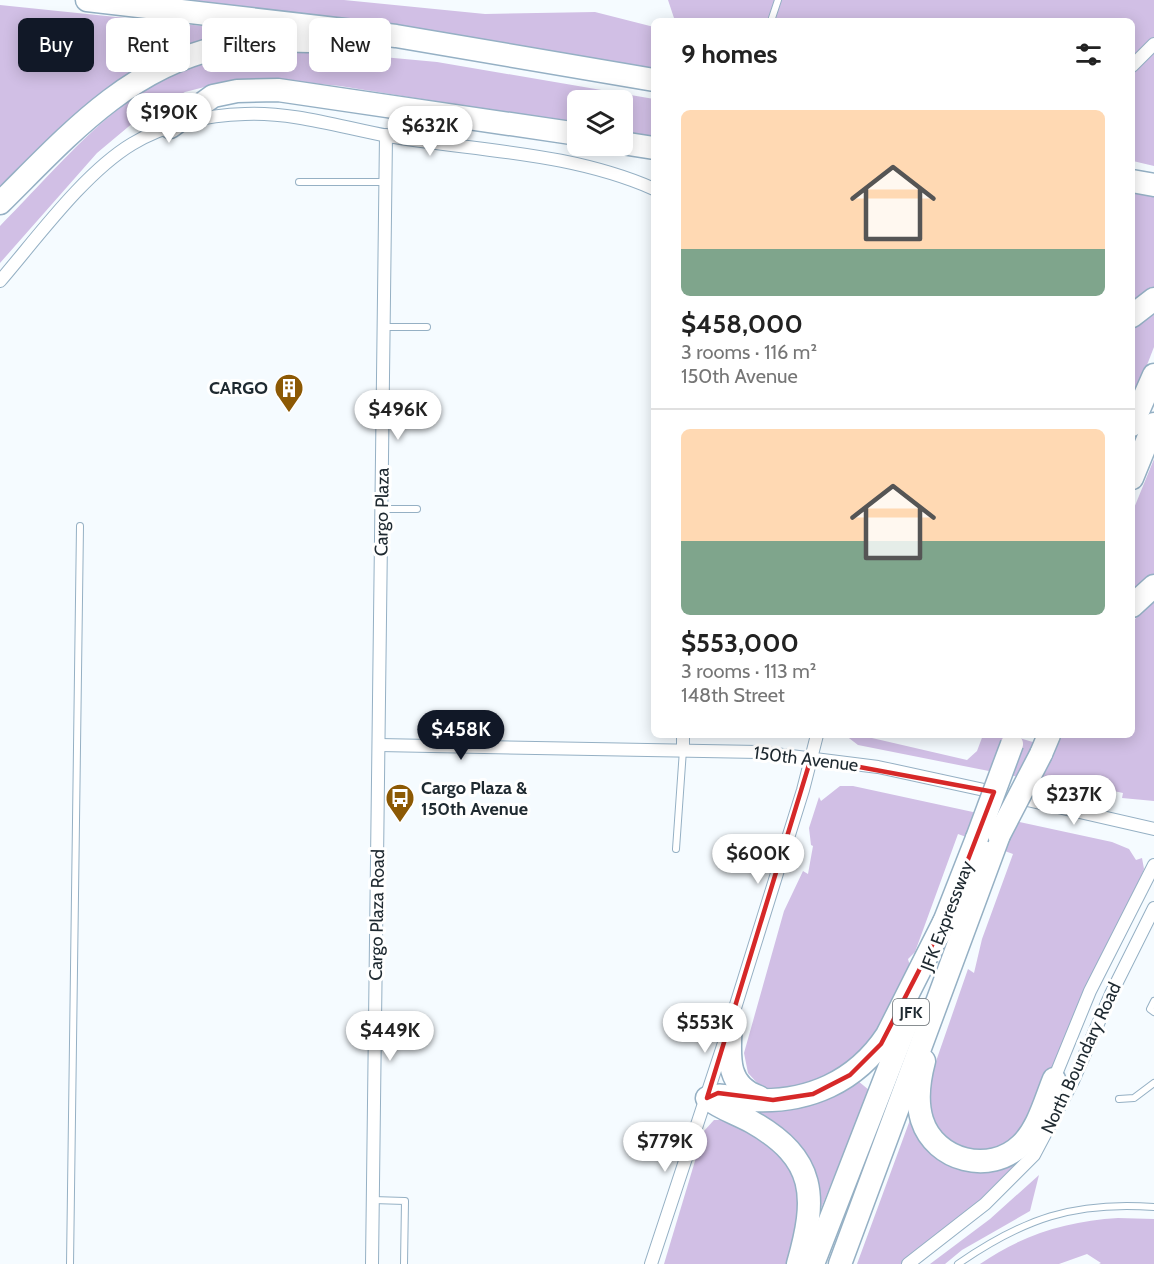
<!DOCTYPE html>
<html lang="en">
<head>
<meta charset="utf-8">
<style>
  :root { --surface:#fff; --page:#f2f2f2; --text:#222; --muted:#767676; --line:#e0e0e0; --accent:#111827 }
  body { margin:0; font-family:Cabin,sans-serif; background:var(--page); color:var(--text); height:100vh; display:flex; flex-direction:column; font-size:22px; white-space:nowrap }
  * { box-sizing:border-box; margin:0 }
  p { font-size:20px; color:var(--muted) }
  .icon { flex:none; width:33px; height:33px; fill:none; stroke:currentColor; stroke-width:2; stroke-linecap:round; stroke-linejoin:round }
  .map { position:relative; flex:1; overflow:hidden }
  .drawer { position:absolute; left:651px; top:18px; width:484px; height:720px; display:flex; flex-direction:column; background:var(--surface); border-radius:9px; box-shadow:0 3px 15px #0003 }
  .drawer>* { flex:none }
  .banner { position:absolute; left:18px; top:18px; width:543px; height:54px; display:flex; gap:12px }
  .tools { position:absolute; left:567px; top:90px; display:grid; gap:12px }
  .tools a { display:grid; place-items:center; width:66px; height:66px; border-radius:9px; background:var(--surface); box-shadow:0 3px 15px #0003; font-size:30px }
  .price { position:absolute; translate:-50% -51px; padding:0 14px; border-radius:21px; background:#fff; color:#222; font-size:20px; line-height:39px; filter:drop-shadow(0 2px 3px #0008) }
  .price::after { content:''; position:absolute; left:50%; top:36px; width:18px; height:14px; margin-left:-9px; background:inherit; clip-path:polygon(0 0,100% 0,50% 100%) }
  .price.selected { background:var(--accent); color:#fff }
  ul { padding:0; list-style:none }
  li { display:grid; align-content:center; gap:12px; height:318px; padding:0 30px }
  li+li { border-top:2px solid var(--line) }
  li span { display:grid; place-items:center; height:186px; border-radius:9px; color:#555 }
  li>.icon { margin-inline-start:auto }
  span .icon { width:108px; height:108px; fill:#fffc; stroke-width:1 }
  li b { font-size:26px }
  h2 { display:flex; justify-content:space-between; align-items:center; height:72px; padding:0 30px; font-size:26px }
  .chip { padding:0 21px; border-radius:9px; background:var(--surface); box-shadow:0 3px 15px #0003; font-size:21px; line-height:54px }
  .chip.selected { background:var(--accent); color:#fff }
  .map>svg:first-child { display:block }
  .green { fill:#d1bfe5 }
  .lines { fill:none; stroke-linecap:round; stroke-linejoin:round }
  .service-casing { stroke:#95b0c4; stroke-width:8 }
  .minor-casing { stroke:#95b0c4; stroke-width:14 }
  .motorway-casing { stroke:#95b0c4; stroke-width:25 }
  .service { stroke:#fff; stroke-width:6 }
  .minor { stroke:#fff; stroke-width:12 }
  .motorway { stroke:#fff; stroke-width:22 }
  .motorway-bridge-casing { stroke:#95b0c4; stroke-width:25; stroke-linecap:butt }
  .motorway-bridge { stroke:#fff; stroke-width:22 }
  .marked { fill:none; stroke:#d62828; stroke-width:4.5; stroke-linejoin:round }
  .labels { text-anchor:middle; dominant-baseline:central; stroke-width:6; stroke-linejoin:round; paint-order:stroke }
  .shield { fill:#fff; stroke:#62696e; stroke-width:1.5 }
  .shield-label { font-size:16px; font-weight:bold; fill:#1e2930 }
  .poi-label { font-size:18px; font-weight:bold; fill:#1e2930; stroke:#fff; text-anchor:end }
  .street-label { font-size:18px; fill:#1e2930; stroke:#fff }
</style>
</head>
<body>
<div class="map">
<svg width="1154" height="1264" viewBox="0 0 1154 1264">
  <rect width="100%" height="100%" fill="#f5fbff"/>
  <g class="green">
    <path d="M169,0h175l141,14 110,-2 59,15v43z"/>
    <path d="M668,0h486v166l-21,-5 -1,-140h-457z"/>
    <path d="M0,5l261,27 -137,46 -58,44 -66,68z"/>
    <path d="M307,50l130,12 217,37v43l-31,-11 -1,-31h-44l-1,24 -237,-38 -61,-6h-47l-47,12 -45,25 -43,36 -97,110v-37c54,-54 115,-132 189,-158 38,-13 78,-16 118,-18z"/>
    <path d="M1133,190l21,4v153l-21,54z"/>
    <path d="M1154,459v117l-22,17v-80z"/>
    <path d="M1154,600v201l-32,-3 1,-5 -32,-7 -2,5 -231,-46 -13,-10h14l108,25 10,-9 6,-16h26l44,13 7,-13h72l1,-114z"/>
    <path d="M840,786h13l259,56 17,7 7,11 6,-2 2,11 -6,16 -63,128 -48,117 -39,23 -29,-3 -23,-19 -8,-29 5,-32 35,-101 6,4 8,-34 31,-85 -55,-20 -43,118 -7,7 2,7 -27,65 -51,47 -53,15 -18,-6 -13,-14 -4,-20 40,-142 19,-40 5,3 5,-28 -2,-1 -2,-17 10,-31 2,4z"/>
    <path d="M858,1081l11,9 -53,131 1,-24 -84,-93c48,1 84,8 125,-23z"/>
    <path d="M914,1109l19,42 91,4 4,3 -18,20 -105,86h-48z"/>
    <path d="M714,1120h17l57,38 15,29 -9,77h-130l40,-133z"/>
    <path d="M1039,1175l-9,36 -68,39 -17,14h-15l60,-45z"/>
    <path d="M1118,1218l36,1v45h-55l2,-1 -14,-9 -28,10h-79c42,-29 87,-43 138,-46z"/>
  </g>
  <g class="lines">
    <g class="service-casing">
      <g id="service">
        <path d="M771,21l7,-21"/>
        <path d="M299,182h86"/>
        <path d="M384,327h43"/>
        <path d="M382,509h35"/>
        <path d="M676,849l7,-99"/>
        <path d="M1154,1001l-4,8 4,3"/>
        <path d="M1119,1099l15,-1 20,-15"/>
        <path d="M373,1200l32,1 -1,63"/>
        <path d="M70,1264l10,-738"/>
        <path d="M958,1264c65,-45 116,-63 196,-57"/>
      </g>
    </g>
    <g class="minor-casing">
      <g id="minor">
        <path d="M1132,66l22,-22"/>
        <path d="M0,281c37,-43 84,-108 132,-137 33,-20 75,-29 113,-30 49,-2 95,13 143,22 89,15 182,16 266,53"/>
        <path d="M683,735v14"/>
        <path d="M379,745l380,7 119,15 120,26"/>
        <path d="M1015,797l139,32"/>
        <path d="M730,1024l73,-234 14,-55"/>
        <path d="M1054,1079l36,-88 64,-126"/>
        <path d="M372,1264l14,-1129"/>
        <path d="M651,1264l73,-221"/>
        <path d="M908,1264l77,-60 49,-49 39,-74 38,-87 43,-86"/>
      </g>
    </g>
    <g class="motorway-casing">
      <g id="motorway">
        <path d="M87,0l309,36 258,44"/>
        <path d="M170,127l43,-31 24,-5 41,-1 300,44"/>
        <path d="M622,143l32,5"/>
        <path d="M1132,181l22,4"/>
        <path d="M0,203c64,-63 125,-134 217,-155 40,-10 82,-8 123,-6"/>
        <path d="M1132,316l22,-17"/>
        <path d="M1132,425l22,-50"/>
        <path d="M1132,478l22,-54"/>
        <path d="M1132,606l22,-20"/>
        <path d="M1041,754l8,-19"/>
        <path d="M939,935l38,-97"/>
        <path d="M731,1019c-1,32 -8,66 28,78"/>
        <path d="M924,1061c-5,19 -8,40 -2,59 13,41 68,55 99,25 17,-16 24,-44 33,-66"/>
        <path d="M798,1264c19,-67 19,-105 -46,-142 -16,-9 -31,-13 -45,-24 15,-6 28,1 45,2 56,3 104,-18 135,-65l57,-113"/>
        <path d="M813,1264l94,-242"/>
        <path d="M840,1264l159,-429"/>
      </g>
    </g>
    <use href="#service" class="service"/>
    <use href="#minor" class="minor"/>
    <use href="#motorway" class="motorway"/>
    <g class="motorway-bridge-casing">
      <g id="motorway-bridge">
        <path d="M999,835l42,-81"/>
        <path d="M977,838l35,-94"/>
      </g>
    </g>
    <use href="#motorway-bridge" class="motorway-bridge"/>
  </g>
  <path class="marked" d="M811,758l183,34 -50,130 -63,122 -31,31 -37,19 -40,6 -55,-7 -11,5z"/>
  <defs>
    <g id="building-pin" transform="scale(1.5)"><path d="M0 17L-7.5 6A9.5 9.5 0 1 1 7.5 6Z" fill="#8c5904" stroke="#fff"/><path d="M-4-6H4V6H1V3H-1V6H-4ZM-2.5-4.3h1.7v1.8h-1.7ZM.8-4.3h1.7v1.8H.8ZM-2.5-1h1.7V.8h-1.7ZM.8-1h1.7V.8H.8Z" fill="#fff"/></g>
    <g id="bus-pin" transform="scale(1.5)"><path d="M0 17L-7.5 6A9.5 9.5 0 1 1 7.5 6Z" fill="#8c5904" stroke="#fff"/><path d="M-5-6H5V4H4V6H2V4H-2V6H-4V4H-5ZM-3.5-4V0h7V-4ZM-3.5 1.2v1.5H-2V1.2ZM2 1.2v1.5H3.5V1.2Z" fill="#fff"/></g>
  </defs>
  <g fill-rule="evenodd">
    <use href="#building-pin" x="289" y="388"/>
    <use href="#bus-pin" x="400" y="798"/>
  </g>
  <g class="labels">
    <rect class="shield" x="893" y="999" width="36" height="26" rx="4.5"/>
    <g class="shield-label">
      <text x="911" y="1012">JFK</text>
    </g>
    <g class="poi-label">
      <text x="268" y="388">CARGO</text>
      <text x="421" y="788" text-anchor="start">Cargo Plaza &amp;<tspan x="421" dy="21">150th Avenue</tspan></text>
    </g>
    <g class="street-label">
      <text transform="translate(382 512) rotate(-89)">Cargo Plaza</text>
      <text transform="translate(806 759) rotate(7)">150th Avenue</text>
      <text transform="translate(377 915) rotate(-89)">Cargo Plaza Road</text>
      <text transform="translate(947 916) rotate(-69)">JFK Expressway</text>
      <text transform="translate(1081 1058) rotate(-65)">North Boundary Road</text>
    </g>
  </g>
</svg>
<div class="tools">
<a><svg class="icon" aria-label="layers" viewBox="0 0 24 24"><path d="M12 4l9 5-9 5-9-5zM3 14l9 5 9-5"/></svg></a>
</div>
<b class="price" style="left:169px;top:144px">$190K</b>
<b class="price" style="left:430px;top:157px">$632K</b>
<b class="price" style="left:398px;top:441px">$496K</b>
<b class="price selected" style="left:461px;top:761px">$458K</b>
<b class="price" style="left:1074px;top:826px">$237K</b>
<b class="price" style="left:758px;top:885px">$600K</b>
<b class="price" style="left:705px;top:1054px">$553K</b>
<b class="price" style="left:390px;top:1062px">$449K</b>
<b class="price" style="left:665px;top:1173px">$779K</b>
<div class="banner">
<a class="chip selected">Buy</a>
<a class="chip">Rent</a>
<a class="chip">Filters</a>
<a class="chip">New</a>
</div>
<section class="drawer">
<h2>9 homes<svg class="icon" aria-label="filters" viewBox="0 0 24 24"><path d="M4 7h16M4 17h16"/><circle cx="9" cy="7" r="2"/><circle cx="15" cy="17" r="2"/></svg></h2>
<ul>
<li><span style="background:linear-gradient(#ffd9b3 75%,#7fa58c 0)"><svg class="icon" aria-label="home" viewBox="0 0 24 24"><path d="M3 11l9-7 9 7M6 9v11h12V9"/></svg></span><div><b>$458,000</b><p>3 rooms · 116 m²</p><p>150th Avenue</p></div></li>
<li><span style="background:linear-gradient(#ffd9b3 60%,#7fa58c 0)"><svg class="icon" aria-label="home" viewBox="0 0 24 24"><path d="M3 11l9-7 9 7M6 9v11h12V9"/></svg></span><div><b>$553,000</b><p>3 rooms · 113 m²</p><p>148th Street</p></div></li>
</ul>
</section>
</div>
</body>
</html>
